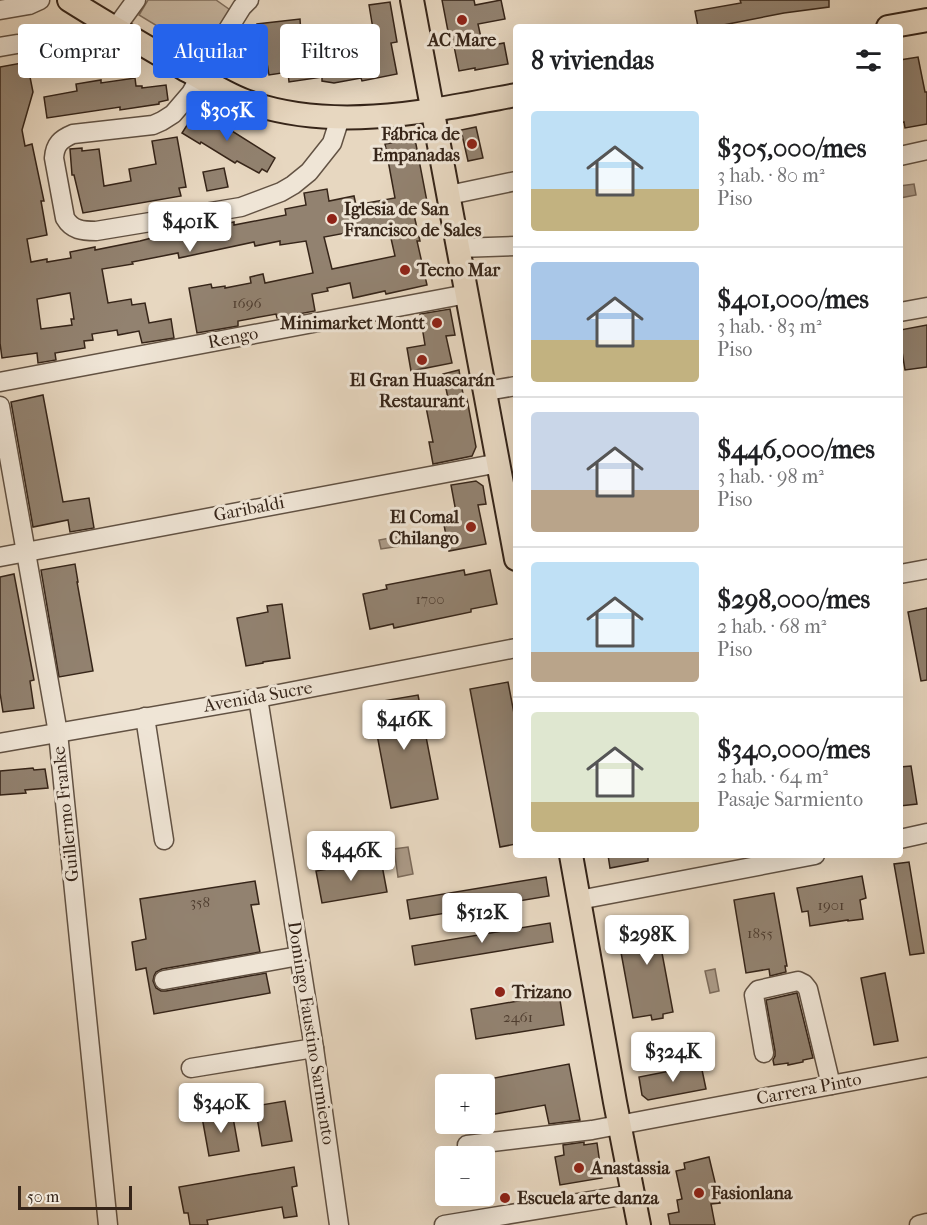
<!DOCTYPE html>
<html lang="es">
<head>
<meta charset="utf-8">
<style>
  :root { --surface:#fff; --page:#f6f6f6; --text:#202124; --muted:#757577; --line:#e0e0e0; --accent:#2563eb }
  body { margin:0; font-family:"IM FELL French Canon",serif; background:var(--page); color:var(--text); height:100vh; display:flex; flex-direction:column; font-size:22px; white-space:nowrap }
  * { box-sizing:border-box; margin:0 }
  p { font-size:20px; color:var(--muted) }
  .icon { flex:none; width:33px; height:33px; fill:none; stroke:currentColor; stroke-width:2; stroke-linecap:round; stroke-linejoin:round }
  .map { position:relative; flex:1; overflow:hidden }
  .drawer { position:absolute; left:513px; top:24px; width:390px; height:834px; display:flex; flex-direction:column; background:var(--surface); border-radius:6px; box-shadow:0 6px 24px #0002 }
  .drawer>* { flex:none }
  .top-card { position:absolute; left:18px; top:24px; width:405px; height:54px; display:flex; gap:12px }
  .buttons { position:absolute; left:435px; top:1074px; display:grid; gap:12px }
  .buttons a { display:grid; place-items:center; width:60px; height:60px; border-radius:6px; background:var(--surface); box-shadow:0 6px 24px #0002; font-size:30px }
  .scale { position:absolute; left:18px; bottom:15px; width:114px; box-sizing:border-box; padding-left:6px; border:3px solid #362519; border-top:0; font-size:16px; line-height:21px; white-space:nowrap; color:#362519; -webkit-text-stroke:4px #efe5d6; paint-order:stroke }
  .price { position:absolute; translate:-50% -51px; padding:0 14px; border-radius:6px; background:#fff; color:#222; font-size:20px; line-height:39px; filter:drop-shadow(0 2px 3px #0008) }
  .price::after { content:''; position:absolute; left:50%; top:36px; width:18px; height:14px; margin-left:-9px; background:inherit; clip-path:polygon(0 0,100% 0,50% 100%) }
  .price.on { background:var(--accent); color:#fff }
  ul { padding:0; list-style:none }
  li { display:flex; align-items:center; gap:18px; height:150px; padding:0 18px }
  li+li { border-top:2px solid var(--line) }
  li span { display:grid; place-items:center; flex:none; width:168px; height:120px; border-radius:6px; color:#555 }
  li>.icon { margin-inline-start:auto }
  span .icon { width:72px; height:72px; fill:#fffc; stroke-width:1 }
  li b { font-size:26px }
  h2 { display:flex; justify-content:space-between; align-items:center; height:72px; padding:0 18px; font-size:26px }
  .tag { padding:0 21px; border-radius:6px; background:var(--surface); box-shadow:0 6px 24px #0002; font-size:21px; line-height:54px }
  .tag.on { background:var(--accent); color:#fff }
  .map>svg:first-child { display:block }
  .green { fill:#c9b9a4; stroke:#806f5e; stroke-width:1.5 }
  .water { fill:#ab9a87; stroke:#7c6b5b; stroke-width:1.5 }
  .building { fill:#928270; stroke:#362519; stroke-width:1.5; fill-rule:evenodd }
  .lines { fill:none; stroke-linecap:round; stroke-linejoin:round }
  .minor-casing { stroke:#625243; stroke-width:21 }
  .major-casing { stroke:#362519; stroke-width:26 }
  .minor { stroke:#efe5d6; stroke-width:18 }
  .major { stroke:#e7d7c0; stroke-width:22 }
  .poi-dot { fill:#8f2418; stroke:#efe5d6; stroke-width:2 }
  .labels { text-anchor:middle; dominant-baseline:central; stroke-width:6; stroke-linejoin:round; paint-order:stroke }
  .number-label { font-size:15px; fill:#4d3c2f }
  .poi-label { font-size:18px; font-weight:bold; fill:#362519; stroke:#efe5d6; text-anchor:start }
  .street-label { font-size:18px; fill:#362519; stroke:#efe5d6 }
</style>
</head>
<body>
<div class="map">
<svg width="927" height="1225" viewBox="0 0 927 1225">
  <rect width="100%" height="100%" fill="#e7d7c0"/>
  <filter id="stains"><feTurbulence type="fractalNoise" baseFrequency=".00333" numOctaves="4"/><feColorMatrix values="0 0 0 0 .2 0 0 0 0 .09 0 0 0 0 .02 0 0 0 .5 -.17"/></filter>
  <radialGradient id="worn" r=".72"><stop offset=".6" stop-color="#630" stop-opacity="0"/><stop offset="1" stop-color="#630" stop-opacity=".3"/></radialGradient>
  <path class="green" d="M148,0h68l17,12 -25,45 -69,-42z"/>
  <g class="water">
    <path d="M914,184l2,11 -16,3v-12z"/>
    <path d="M412,534l1,10 -32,5 -2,-9z"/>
    <path d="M408,847l5,27 -15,3 -4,-28z"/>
    <path d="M715,969l4,22 -9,2 -5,-22z"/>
  </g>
  <g class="building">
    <path d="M442,0h32l1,5 26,-5 4,19 -27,5 5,23 21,-4 4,21 -33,6v-2l-16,3 -5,-25 -3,1z"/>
    <path d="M740,0h89v7l-45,6 -71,14h-15l-3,-16 46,-8z"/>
    <path d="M390,2l7,40 -6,1 6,31 -35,7 -1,-3 -27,5 -12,-2v-4l-33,5 -1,-10 -19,3 -6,-37 -4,1 -2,-15 43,-5 1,14 22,-2 1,5 49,-7 -4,-24z"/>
    <path d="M918,57l7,35h2v32l-22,4 -1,-6 -4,1v-63z"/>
    <path d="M27,62l6,30 -11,38 3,16 7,-2 12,57h-3l6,34 -20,4 4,23 16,-3v3l24,-4 -1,-6 25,-5v3l45,-9 54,-14 1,2h5l34,-7v3l52,-10 -1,-6 21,-4 -2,-12 23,-4 2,12 25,-5 2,9 39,-7 -10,-54 30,-5 14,73 -15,3 6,26h-3l10,44 -41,9 -1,-3 -32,7 -3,-15 -23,5 1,3 -16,3 3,17 -38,7 -1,-4 -38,7v5l-41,7 -8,-45 22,-4 1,4 13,-2v2l26,-5 -1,-6 13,-3 2,9 48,-10 -7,-32 -26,4v-4l-25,5 -1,-4 -75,16 -1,-5 -46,9 1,2 -31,5 6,34 23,-4 1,6 13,-2 4,20 22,-4 3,19 -32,5 -3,-12 -21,4 -1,-5 -25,4 1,6 -9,1 1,7 -30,5 1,7 -18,3 -1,-10 -35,5 -2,-15v-276zM388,225l7,31 -63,13 -8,-32zM70,293l4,26h-3l1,6 -31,4 -4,-30z"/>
    <path d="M135,78l1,8h6v2l24,-3 2,15 -9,2v2l-39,6v-3l-73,11 -3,-21 33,-6 -1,-7 25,-4v3z"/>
    <path d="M198,108l26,18 51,32 -8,14 -5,-3 -3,4 -22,-12 -2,2 -34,-21 -1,2 -18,-11z"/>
    <path d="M476,127l7,31 -15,3 -7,-31z"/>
    <path d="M177,137l9,50 -7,1 2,8 -98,17 -9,-38h-2l-2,-26 12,-1v3l17,-2 5,37 27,-5 -2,-12 27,-5 -4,-23z"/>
    <path d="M224,168l4,19 -21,4 -4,-19z"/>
    <path d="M450,309l5,26 -9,1 6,27 -41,8 -4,-23 18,-3 -5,-31z"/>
    <path d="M927,325v42l-22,3 -5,-31v-9z"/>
    <path d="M459,370l5,30 3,-1 9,48 -4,9 -39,8 -4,-22h4l-7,-35 23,-4 -6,-29z"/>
    <path d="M43,395l20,107 26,-4 5,30 -24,4 -2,-12 -35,7 -22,-125z"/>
    <path d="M476,481l7,5 3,18 -8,1 8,39 -37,7 -5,-26 14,-2 -7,-38z"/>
    <path d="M75,564l3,18h-1l16,89 -34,6 -18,-107z"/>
    <path d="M464,570l1,5 25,-5 7,34 -26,5v3l-77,16 -1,-4 -23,5 -7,-35 24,-5 -1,-4z"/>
    <path d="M14,574l20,106 -4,1 4,27 -31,4 -3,-19v-116z"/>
    <path d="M282,604l8,54 -27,4v1l-17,3 -9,-48 31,-6 -1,-6z"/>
    <path d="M927,608v72l-6,1 -13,-69z"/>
    <path d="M508,682l8,42v120l-16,3 -30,-158z"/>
    <path d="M418,695l20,104 -47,9 -20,-105z"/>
    <path d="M911,766l6,38 -17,2v-39z"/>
    <path d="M33,768l1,2 11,-1 3,19 -23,2 1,3 -26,2v-24z"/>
    <path d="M608,855h40v6l-38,7z"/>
    <path d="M381,860l6,32 -65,11 -6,-32z"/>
    <path d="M909,862l15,91 -14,2 -16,-91z"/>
    <path d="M862,876l4,22 -6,2 3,19 -15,2v-1l-38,6 -2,-15 -6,1 -5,-24z"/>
    <path d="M546,877l3,19 -139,23 -3,-19z"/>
    <path d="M255,881l4,23 -8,1 9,47 -98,17 -6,3 -2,4 -1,5 3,7 5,3h5l100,-18 4,20 -116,21 -8,-46 -10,2 -4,-28 14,-3 -6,-40z"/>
    <path d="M774,893l13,73h-2l1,6 -16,4 -1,-7 -23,4 -12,-73z"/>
    <path d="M667,916l7,35 -12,2 11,59 -10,2v4l-11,2 -1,-5 -18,3 -17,-93z"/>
    <path d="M550,923l3,19 -138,23 -3,-19z"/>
    <path d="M885,973l13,68 -24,4 -13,-67z"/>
    <path d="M797,993l16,65 -10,2v2l-15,3v-2l-14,2 -1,-5 2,-4v-5l-9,-51z"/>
    <path d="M559,994l5,31 -88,14 -5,-30z"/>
    <path d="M569,1064l11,56 -31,4 -4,-19 -61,11v-36z"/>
    <path d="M701,1065l5,24 -58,11 -6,-5 -3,-18z"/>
    <path d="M285,1101l7,40 -30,5 -7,-40z"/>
    <path d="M232,1112l7,39 -30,5 -7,-39z"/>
    <path d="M584,1142v3l13,-2 5,35 -42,7 -5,-28 9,-2 -1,-10z"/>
    <path d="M709,1157l11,46 -9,1 4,21h-45l-2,-11 11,-2 -2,-12 5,-1 -6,-28 9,-2 -1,-6z"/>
    <path d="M294,1167l3,19 -5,1 5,29 -13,2 -2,-11 -75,13 1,5h-18l-2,-12h-4l-5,-26z"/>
  </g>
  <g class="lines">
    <g class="minor-casing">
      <g id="minor">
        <path d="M249,0l-7,7 -30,48 -21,38 -18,21 -11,7 -9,4 -80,9c-12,5 -18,10 -19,24l11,60c7,12 17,13 31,13l145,-24 40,-15 12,-7 16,-13 23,-29 8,-25"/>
        <path d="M0,10l29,-5 11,-5"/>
        <path d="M115,29l21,-29"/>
        <path d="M0,47l17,-3"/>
        <path d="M900,156l27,-6"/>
        <path d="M449,195l67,-14"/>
        <path d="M459,248l57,-2"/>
        <path d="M900,312l27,-5"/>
        <path d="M0,382l467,-88"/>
        <path d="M486,391l30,-5"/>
        <path d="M0,406l58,327 50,492"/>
        <path d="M0,557l499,-94"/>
        <path d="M900,574l27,-5"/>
        <path d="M258,698l56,350 25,177"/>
        <path d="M145,717l19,123"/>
        <path d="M0,743l258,-45 258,-50"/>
        <path d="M900,839l27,-6"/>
        <path d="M579,900l236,-45"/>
        <path d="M164,980l135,-24"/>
        <path d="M764,1053l-10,-58 4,-5 40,-9 6,3 4,5 23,96"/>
        <path d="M191,1068l123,-20"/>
        <path d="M467,1145l125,-15 335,-63"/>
        <path d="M444,1225l189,-31"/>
        <path d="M919,1225l8,-2"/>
      </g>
    </g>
    <g class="major-casing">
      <g id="major">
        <path d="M69,0c38,24 78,47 117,70 21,11 42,26 65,33 86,29 179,8 265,-8"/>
        <path d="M412,0l104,559"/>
        <path d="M888,27l39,-7"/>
        <path d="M571,855l44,247 24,123"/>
      </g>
    </g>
    <use href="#minor" class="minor"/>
    <use href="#major" class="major"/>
  </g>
  <g class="poi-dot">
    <circle cx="462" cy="20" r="6"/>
    <circle cx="472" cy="144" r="6"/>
    <circle cx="332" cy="219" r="6"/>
    <circle cx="405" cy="270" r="6"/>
    <circle cx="437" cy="323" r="6"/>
    <circle cx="422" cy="360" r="6"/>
    <circle cx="471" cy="527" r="6"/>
    <circle cx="500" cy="992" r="6"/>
    <circle cx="579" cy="1168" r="6"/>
    <circle cx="699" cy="1193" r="6"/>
    <circle cx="505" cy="1198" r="6"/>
  </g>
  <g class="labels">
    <g class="number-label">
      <text x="247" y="303">1696</text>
      <text x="430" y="599">1700</text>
      <text x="200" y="902">358</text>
      <text x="831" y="905">1901</text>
      <text x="760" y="933">1855</text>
      <text x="518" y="1017">2461</text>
    </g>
    <g class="poi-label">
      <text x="462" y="40" text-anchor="middle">AC Mare</text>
      <text x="460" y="134" text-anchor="end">Fábrica de<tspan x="460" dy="21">Empanadas</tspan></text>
      <text x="344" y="209">Iglesia de San<tspan x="344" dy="21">Francisco de Sales</tspan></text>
      <text x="417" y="270">Tecno Mar</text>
      <text x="425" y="323" text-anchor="end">Minimarket Montt</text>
      <text x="422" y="380" text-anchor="middle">El Gran Huascarán<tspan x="422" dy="21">Restaurant</tspan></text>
      <text x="459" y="517" text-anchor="end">El Comal<tspan x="459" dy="21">Chilango</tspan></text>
      <text x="512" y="992">Trizano</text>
      <text x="591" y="1168">Anastassia</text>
      <text x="711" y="1193">Fasionlana</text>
      <text x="517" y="1198">Escuela arte danza</text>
    </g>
    <g class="street-label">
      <text transform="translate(233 338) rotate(-11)">Rengo</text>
      <text transform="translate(249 509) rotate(-11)">Garibaldi</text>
      <text transform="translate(258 697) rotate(-10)">Avenida Sucre</text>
      <text transform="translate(66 814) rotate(-96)">Guillermo Franke</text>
      <text transform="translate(311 1033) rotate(81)">Domingo Faustino Sarmiento</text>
      <text transform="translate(809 1089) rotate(-11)">Carrera Pinto</text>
    </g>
  </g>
  <rect width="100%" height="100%" filter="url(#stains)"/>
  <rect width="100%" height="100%" fill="url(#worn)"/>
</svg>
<div class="buttons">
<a>+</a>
<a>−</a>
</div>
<div class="scale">50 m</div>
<b class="price on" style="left:227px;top:142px">$305K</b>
<b class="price" style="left:190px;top:253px">$401K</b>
<b class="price" style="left:404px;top:751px">$416K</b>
<b class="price" style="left:351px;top:882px">$446K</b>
<b class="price" style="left:482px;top:944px">$512K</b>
<b class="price" style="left:647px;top:966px">$298K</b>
<b class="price" style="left:673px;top:1083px">$324K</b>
<b class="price" style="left:221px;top:1134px">$340K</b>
<div class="top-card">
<a class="tag">Comprar</a>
<a class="tag on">Alquilar</a>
<a class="tag">Filtros</a>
</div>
<section class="drawer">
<h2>8 viviendas<svg class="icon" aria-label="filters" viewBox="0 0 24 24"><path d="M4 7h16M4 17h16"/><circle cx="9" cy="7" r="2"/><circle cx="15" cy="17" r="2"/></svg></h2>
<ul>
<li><span style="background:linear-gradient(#bfe0f5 65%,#c2b280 0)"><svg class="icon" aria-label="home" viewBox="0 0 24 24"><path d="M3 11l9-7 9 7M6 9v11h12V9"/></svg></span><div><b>$305,000/mes</b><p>3 hab. · 80 m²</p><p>Piso</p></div></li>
<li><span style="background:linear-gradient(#a9c7e8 65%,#c2b280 0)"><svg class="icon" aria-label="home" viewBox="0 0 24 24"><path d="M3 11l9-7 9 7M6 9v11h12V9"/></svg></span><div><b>$401,000/mes</b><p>3 hab. · 83 m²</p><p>Piso</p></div></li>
<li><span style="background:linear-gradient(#c9d6e8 65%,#b9a48a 0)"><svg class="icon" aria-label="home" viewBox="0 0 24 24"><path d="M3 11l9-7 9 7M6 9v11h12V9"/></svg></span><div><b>$446,000/mes</b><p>3 hab. · 98 m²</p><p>Piso</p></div></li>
<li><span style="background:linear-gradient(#bfe0f5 75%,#b9a48a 0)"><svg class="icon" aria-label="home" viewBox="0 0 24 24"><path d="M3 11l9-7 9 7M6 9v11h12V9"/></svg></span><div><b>$298,000/mes</b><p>2 hab. · 68 m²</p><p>Piso</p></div></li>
<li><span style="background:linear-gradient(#dfe7d0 75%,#c2b280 0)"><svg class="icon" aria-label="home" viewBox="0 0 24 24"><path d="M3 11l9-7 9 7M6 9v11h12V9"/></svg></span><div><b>$340,000/mes</b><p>2 hab. · 64 m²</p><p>Pasaje Sarmiento</p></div></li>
</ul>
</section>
</div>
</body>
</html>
